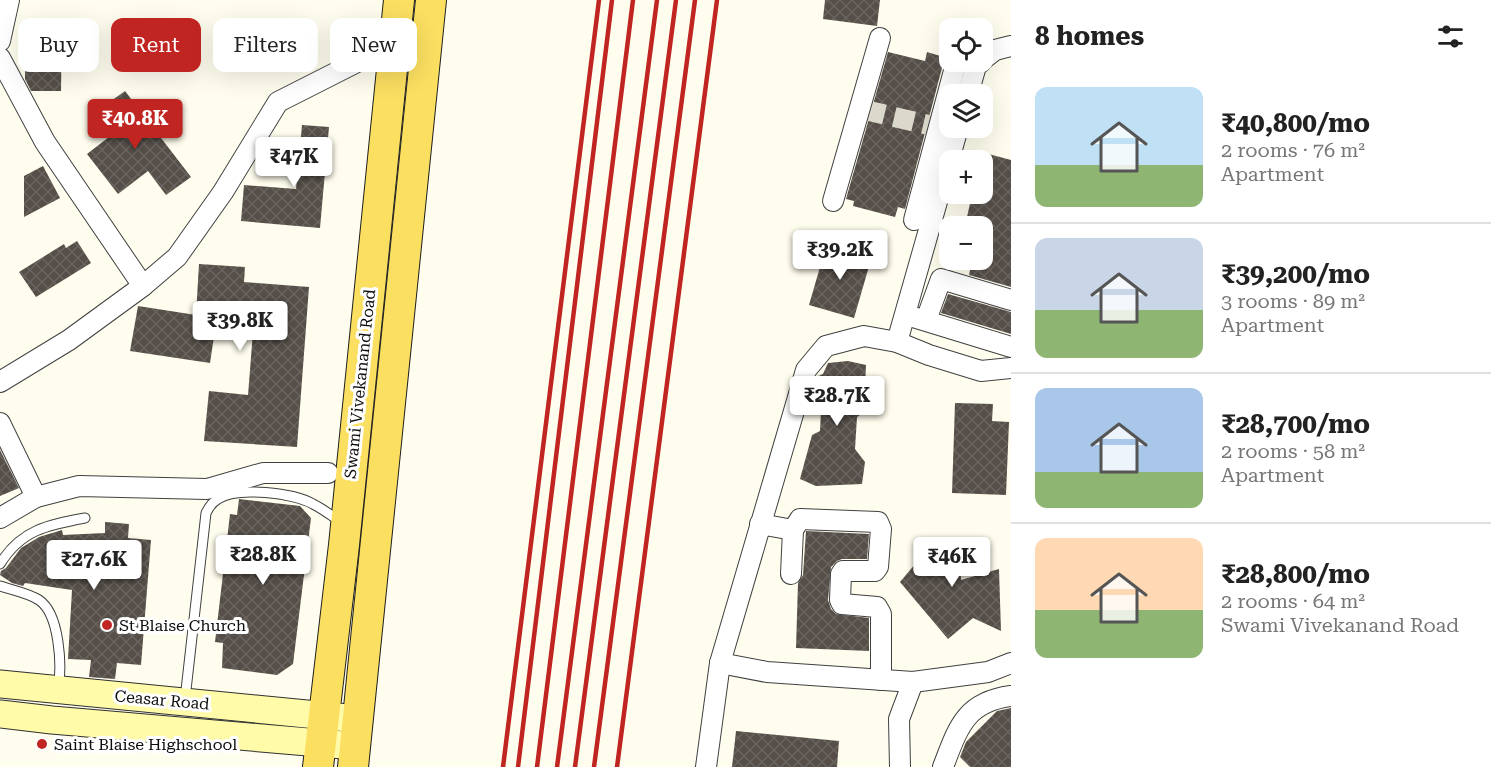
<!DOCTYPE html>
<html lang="en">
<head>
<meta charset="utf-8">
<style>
  :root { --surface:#fff; --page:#f6f6f6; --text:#222; --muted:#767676; --line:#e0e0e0; --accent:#c02522 }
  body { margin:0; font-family:"Roboto Serif",serif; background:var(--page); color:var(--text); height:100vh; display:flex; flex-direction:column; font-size:22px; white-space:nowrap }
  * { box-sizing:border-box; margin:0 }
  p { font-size:20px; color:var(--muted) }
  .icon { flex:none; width:33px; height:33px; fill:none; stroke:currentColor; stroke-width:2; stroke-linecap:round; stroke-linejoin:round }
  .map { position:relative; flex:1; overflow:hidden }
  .sheet { display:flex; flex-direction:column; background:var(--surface); width:480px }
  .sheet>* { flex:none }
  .guide { position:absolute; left:18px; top:18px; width:570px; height:54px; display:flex; gap:12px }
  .controls { position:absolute; left:939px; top:18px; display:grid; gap:12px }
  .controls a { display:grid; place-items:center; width:54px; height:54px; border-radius:12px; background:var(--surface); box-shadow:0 6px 24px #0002; font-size:30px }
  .price { position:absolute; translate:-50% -51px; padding:0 14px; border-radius:6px; background:#fff; color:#222; font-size:20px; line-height:39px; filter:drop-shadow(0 2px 3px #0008) }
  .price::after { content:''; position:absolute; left:50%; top:36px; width:18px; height:14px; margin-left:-9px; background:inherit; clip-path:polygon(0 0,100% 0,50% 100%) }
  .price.on { background:var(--accent); color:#fff }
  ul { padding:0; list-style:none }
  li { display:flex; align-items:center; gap:18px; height:150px; padding:0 24px }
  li+li { border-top:2px solid var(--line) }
  li span { display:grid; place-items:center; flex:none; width:168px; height:120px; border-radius:12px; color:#555 }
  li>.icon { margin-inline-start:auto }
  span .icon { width:72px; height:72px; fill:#fffc; stroke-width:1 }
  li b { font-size:26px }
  h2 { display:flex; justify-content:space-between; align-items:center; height:72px; padding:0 24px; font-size:26px }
  .tag { padding:0 21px; border-radius:12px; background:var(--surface); box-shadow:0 6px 24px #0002; font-size:21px; line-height:54px }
  .tag.on { background:var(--accent); color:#fff }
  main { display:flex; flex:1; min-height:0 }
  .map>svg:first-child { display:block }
  .building { fill:url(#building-cross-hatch) }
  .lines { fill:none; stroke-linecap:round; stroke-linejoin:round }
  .street-tunnel { stroke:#dbd9cb; stroke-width:20; stroke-dasharray:20 10; stroke-linecap:butt }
  .lane-casing { stroke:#404040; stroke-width:11 }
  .street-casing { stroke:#404040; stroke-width:22 }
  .secondary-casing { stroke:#2f2f2f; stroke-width:29 }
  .primary-casing { stroke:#1e1e1e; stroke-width:32 }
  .lane { stroke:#fff; stroke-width:9 }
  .street { stroke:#fff; stroke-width:20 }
  .secondary { stroke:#fffba8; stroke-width:27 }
  .primary { stroke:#fbdf61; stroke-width:30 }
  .rail { stroke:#c02522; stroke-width:4.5 }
  .poi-dot { fill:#c02522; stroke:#fff; stroke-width:2 }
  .labels { text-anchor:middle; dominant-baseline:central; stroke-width:6; stroke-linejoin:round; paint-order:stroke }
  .street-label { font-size:16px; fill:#0d0d0d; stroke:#fff }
  .poi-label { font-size:16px; fill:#0d0d0d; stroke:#fff; text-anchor:start }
</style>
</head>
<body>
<main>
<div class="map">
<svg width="1011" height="767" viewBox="0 0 1011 767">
  <defs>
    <pattern id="building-cross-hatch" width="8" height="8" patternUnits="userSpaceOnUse" patternTransform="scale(1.5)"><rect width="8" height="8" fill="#564f49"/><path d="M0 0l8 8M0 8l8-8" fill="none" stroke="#69645f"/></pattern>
  </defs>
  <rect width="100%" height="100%" fill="#fffded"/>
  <g class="building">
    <path d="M825,0h55l-3,26 -54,-7z"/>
    <path d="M25,19h37l-1,72h-30l-6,-12z"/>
    <path d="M888,52l37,9 2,-9 20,6 -4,6 -38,145 -7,-2 -3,10 -42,-11 1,-5 -8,-2z"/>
    <path d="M125,91l66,86 -25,18 -18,-24 -30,23 -31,-40 31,-24 -18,-21z"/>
    <path d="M302,125l27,2 -9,101 -79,-7 3,-36 52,4z"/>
    <path d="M981,152l30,8v127l-42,-12 3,-15h10v-34h-17l6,-27h-2l1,-5h12v-34h-3z"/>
    <path d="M43,166l17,32 -36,19v-41z"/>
    <path d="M77,241l14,22 -55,34 -17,-25 45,-28 2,4z"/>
    <path d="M827,243l45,13 -18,62 -45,-13z"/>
    <path d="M199,264l46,3 -1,15 65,5 -12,160 -93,-6 5,-50 39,4 5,-63 -38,-2 -5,33 -80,-12 8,-45 58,9z"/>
    <path d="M948,294l63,18v22l-70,-21z"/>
    <path d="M848,361l18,4 -2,47 -7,5 -2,32 10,13 -3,22 -46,2 -16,-7 12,-44 8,-4 2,-40h-10l4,-14 7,-3 5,-11z"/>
    <path d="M955,403l38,1 -1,17 17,1 -3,73 -54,-2z"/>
    <path d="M0,450l19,38 -19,8z"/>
    <path d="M239,499l61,7 11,12 -18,146 -16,11 -55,-7 1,-25 -8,-1 15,-128 7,1z"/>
    <path d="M105,522l24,2 -1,14 23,2 -10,125 -24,-2 -2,16 -26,-2 2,-17 -23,-1 4,-69 -47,-7 -2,3 -11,-3 -12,-8 1,-4 5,-3 15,-20 18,-11 23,-7 1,5 42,-2z"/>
    <path d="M806,531l63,3 -2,25h-25l-5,2 -6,6 -3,33 3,9 5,5 33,4v33l-73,-3 2,-65 5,-8z"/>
    <path d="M959,538l2,42 38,-11 2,62 -28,-13 -25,21 -48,-57 22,-26 -5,-16z"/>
    <path d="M1011,708v59h-41l-10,-10 6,-15 31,-31z"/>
    <path d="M736,731l103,10 -2,26h-105z"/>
  </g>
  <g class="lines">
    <path class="street-tunnel" d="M865,110l72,17"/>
    <g class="lane-casing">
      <g id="lane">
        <path d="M0,564c21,-34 47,-39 85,-46"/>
        <path d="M0,586c12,4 28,7 39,14 21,14 23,67 19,88"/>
        <path d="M185,699l21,-186c3,-6 6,-11 12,-14 19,-13 76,-6 95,5 10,5 19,12 28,18"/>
      </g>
    </g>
    <g class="street-casing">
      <g id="street">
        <path d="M0,41l9,-41"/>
        <path d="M0,58l45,84 98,144"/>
        <path d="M982,60l13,-10 16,-4"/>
        <path d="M968,94l8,-28 5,-4"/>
        <path d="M833,201l47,-163"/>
        <path d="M914,220l41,-153 5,-5 16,4"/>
        <path d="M913,317l98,30"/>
        <path d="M926,320l15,-41 70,21"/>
        <path d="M897,342l61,-214"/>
        <path d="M0,382l69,-42 74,-54 34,-29 46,-65 55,-90 79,-40 37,-10"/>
        <path d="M0,423l36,74"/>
        <path d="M0,518l36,-21 43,-11 128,3 56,-16h65"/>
        <path d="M760,524l33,6 7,-11 78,3 3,7 -3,38 -3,4h-32l-2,3 -1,26 2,4 35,3 4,7v66"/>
        <path d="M791,574l2,-44"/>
        <path d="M720,663l47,9 146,10 75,-10 23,-9"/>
        <path d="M706,767l14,-104 86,-293 20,-24 38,-10 33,6 32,13 52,16 30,-3"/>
        <path d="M900,767l-1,-48 14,-37"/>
        <path d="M943,767c15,-39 22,-65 68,-71"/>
      </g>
    </g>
    <g class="secondary-casing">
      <g id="secondary">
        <path d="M0,684l358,35"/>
        <path d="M0,714l52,6 303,26"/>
      </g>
    </g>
    <g class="primary-casing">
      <g id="primary">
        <path d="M318,767l26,-222 55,-545"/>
        <path d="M353,767l78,-767"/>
      </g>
    </g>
    <use href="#lane" class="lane"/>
    <use href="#street" class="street"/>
    <use href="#secondary" class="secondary"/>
    <use href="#primary" class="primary"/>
    <g class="rail">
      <path d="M503,767l96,-767"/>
      <path d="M518,767l94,-767"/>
      <path d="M537,767l96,-767"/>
      <path d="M557,767l100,-767"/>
      <path d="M575,767l101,-767"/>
      <path d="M594,767l101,-767"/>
      <path d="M617,767l100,-767"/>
    </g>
  </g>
  <g class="poi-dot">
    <circle cx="107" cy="625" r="6"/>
    <circle cx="42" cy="744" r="6"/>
  </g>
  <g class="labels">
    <g class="street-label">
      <text transform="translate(360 384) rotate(-84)">Swami Vivekanand Road</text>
      <text transform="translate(162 700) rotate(5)">Ceasar Road</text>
    </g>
    <g class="poi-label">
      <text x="119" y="625">St Blaise Church</text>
      <text x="54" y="744">Saint Blaise Highschool</text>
    </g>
  </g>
</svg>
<div class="controls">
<a><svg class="icon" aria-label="locate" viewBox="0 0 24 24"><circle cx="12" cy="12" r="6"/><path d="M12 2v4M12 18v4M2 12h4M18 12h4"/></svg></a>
<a><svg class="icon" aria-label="layers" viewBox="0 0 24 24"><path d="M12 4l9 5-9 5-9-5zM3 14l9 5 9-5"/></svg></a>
<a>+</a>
<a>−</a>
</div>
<b class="price on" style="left:135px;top:150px">₹40.8K</b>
<b class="price" style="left:294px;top:188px">₹47K</b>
<b class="price" style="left:840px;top:281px">₹39.2K</b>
<b class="price" style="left:240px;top:352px">₹39.8K</b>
<b class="price" style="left:837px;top:427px">₹28.7K</b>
<b class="price" style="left:263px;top:586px">₹28.8K</b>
<b class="price" style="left:952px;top:588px">₹46K</b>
<b class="price" style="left:94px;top:591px">₹27.6K</b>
<div class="guide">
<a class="tag">Buy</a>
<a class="tag on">Rent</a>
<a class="tag">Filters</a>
<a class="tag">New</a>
</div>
</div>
<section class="sheet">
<h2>8 homes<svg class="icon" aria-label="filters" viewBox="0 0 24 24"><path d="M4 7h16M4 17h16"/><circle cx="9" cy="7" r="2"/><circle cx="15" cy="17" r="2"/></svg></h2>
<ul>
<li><span style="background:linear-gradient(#bfe0f5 65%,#8fb573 0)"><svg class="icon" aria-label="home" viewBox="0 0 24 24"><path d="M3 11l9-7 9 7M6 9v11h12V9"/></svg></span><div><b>₹40,800/mo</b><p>2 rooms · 76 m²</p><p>Apartment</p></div></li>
<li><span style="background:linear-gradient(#c9d6e8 60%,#8fb573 0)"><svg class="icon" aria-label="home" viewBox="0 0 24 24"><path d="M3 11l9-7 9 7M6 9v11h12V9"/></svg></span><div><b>₹39,200/mo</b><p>3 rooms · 89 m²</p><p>Apartment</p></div></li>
<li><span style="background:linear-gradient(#a9c7e8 70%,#8fb573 0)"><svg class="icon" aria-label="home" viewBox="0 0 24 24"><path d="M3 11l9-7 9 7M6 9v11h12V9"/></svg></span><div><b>₹28,700/mo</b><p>2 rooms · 58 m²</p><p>Apartment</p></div></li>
<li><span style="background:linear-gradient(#ffd9b3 60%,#8fb573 0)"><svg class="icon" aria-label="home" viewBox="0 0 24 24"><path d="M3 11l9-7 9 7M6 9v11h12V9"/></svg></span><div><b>₹28,800/mo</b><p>2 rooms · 64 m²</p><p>Swami Vivekanand Road</p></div></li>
</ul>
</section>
</main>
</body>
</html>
